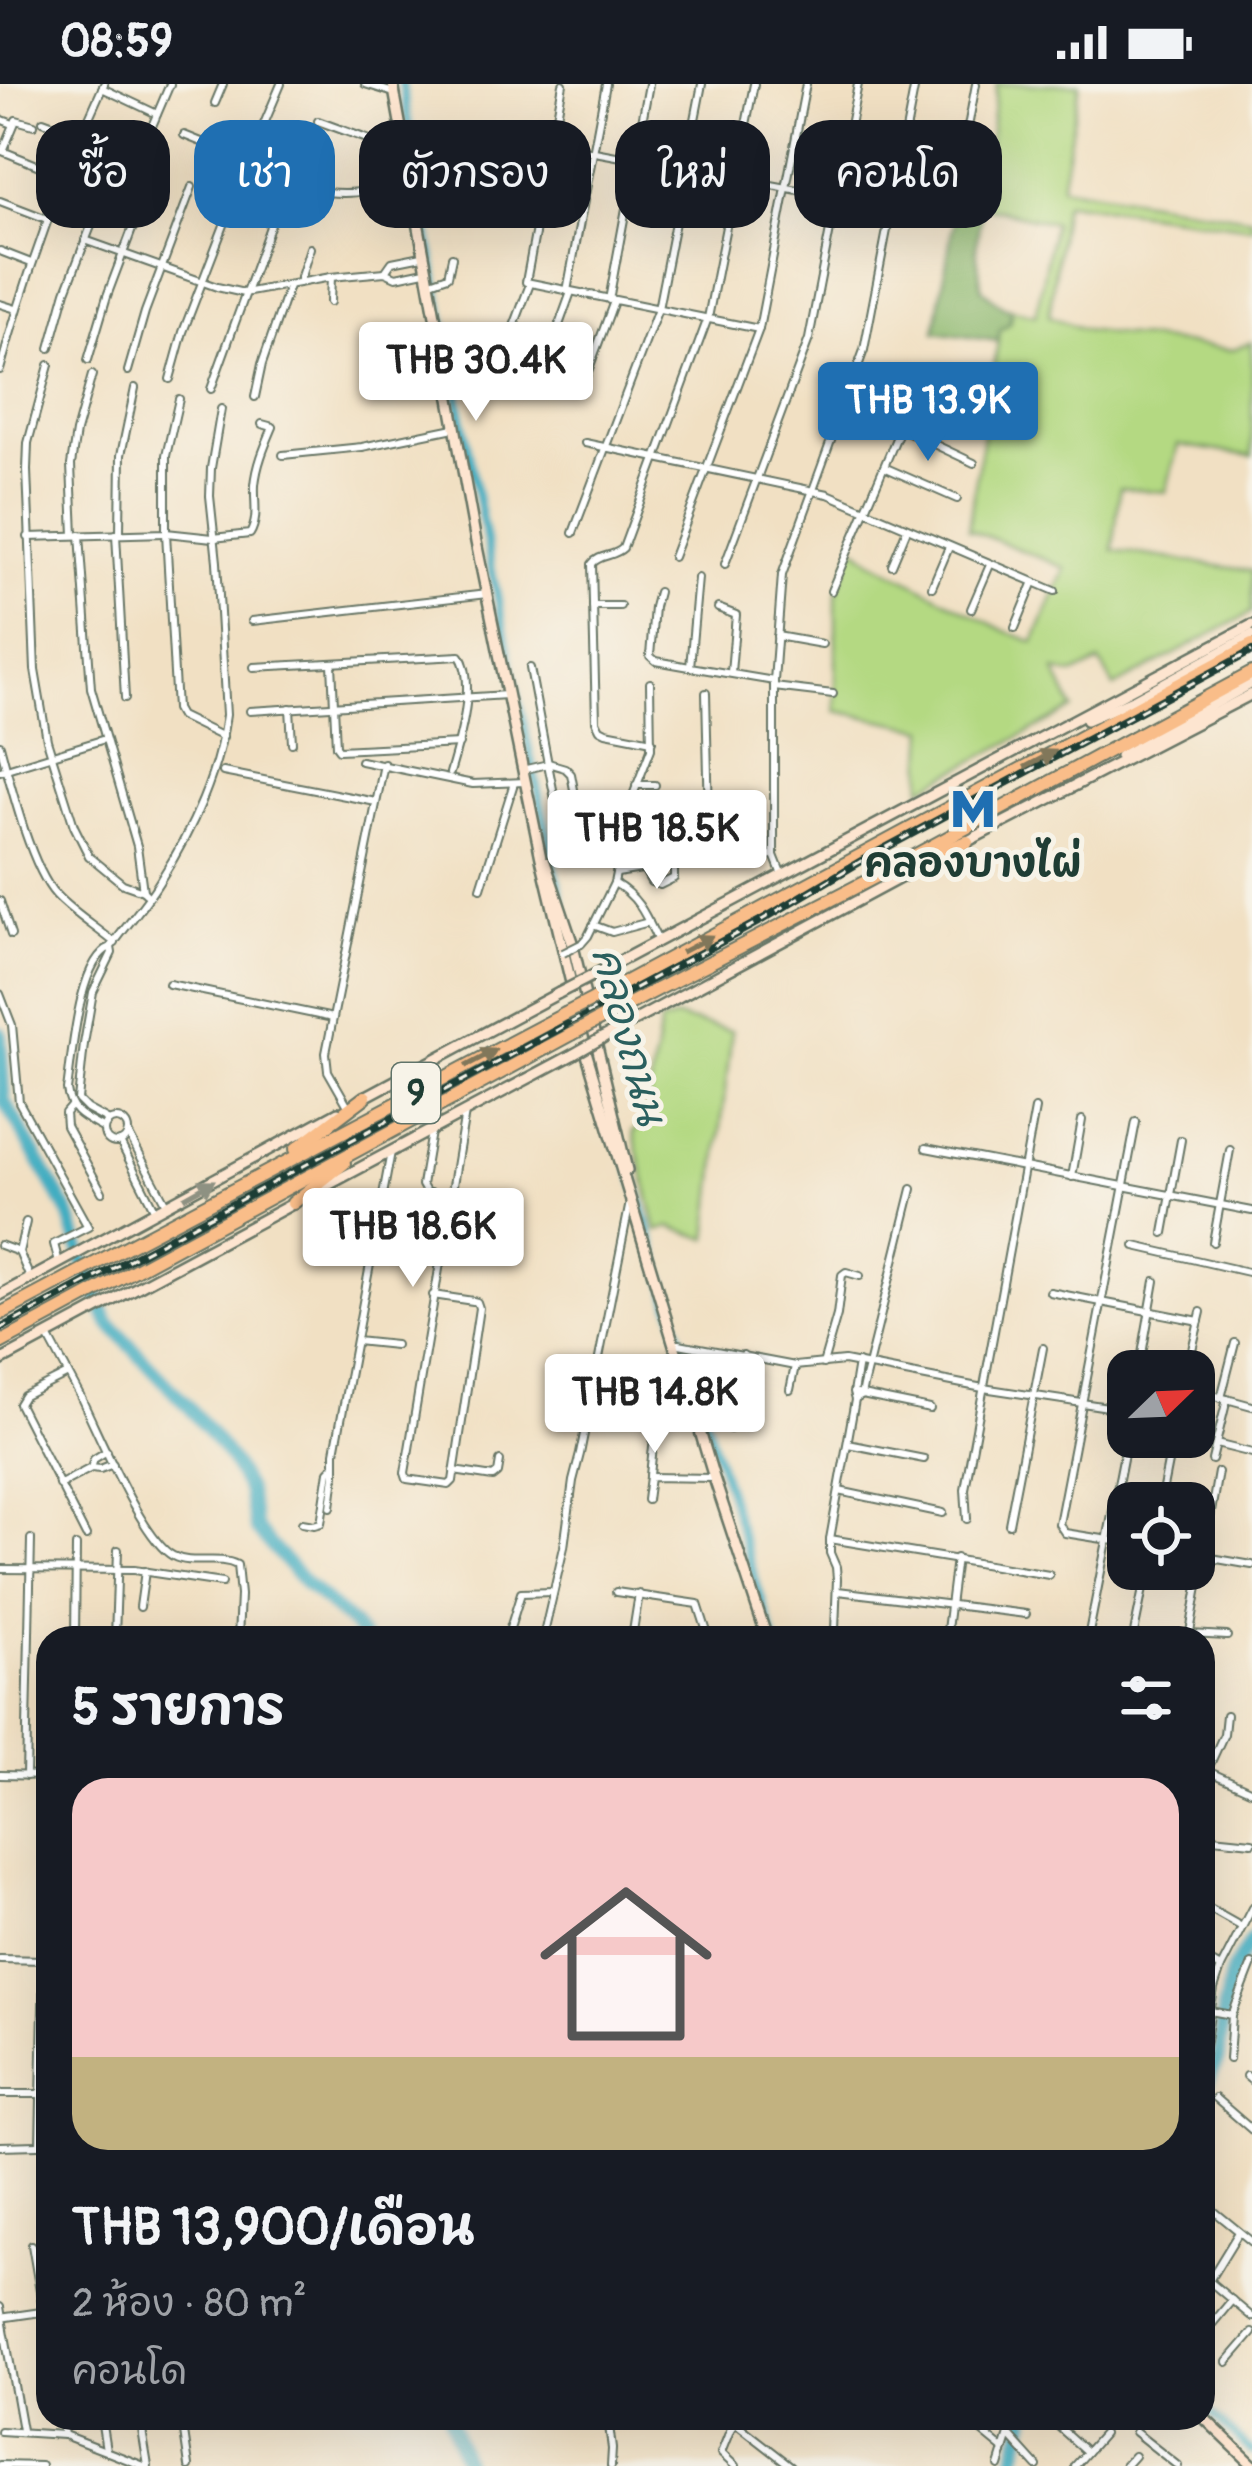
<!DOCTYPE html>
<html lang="th">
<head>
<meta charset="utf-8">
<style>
  :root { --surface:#171b24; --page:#242831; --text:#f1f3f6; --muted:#9ea1a6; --accent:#1f6fb2 }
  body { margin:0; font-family:Pangolin,"Playpen Sans Thai",sans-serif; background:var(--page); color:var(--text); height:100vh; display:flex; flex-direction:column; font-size:45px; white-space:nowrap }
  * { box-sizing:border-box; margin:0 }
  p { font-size:39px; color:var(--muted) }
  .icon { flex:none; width:66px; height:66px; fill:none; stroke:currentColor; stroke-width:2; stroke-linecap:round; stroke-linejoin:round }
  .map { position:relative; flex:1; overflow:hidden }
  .panel { position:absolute; left:36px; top:1542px; width:1179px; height:804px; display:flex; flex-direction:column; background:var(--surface); border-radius:36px; box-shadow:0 12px 48px #0002 }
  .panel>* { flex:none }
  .top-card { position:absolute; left:36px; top:36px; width:1182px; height:108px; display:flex; gap:24px }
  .needle { width:78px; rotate:67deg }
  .fabs { position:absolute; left:1107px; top:1266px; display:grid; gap:24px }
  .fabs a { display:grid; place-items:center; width:108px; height:108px; border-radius:24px; background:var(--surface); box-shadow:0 12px 48px #0002; font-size:60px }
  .price { position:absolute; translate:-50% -102px; padding:0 27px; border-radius:12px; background:#fff; color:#222; font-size:39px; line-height:78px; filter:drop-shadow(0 3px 6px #0008) }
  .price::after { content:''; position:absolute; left:50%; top:72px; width:36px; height:27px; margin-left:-18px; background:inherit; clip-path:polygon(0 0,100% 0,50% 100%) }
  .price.selected { background:var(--accent); color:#fff }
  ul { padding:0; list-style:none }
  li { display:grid; align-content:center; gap:24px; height:636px; padding:0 36px }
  li span { display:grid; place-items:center; height:372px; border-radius:36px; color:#555 }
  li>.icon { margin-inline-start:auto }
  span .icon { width:216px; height:216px; fill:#fffc; stroke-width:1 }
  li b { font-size:51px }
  h2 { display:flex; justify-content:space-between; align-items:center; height:144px; padding:0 36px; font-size:51px }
  .tag { padding:0 42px; border-radius:36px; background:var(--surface); box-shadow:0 12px 48px #0002; font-size:42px; line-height:108px }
  .tag.selected { background:var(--accent); color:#fff }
  .status { display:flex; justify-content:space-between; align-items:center; height:84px; padding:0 60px; background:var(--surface); direction:ltr }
  .status svg { height:33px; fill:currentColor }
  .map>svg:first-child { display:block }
  .green { fill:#b4d982; stroke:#6a8b5b; stroke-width:3 }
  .forest { fill:#8fb970; stroke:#577b52; stroke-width:3 }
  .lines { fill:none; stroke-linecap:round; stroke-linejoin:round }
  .canal { stroke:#42adc1; stroke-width:8 }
  .river { stroke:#42adc1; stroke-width:14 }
  .street-casing { stroke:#687666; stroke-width:10 }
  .secondary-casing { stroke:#687666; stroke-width:14 }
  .highway-casing { stroke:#687666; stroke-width:16 }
  .street { stroke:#fff; stroke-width:6 }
  .secondary { stroke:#fde5d0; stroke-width:9 }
  .highway { stroke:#f9bd89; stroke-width:12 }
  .rail-casing { stroke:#1f3d34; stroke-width:8 }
  .rail { stroke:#f7f3e8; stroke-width:3; stroke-dasharray:9; stroke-linecap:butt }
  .street-bridge-casing { stroke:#687666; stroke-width:10; stroke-linecap:butt }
  .secondary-bridge-casing { stroke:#687666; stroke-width:14; stroke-linecap:butt }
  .highway-bridge-casing { stroke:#687666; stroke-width:16; stroke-linecap:butt }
  .street-bridge { stroke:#fff; stroke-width:6 }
  .secondary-bridge { stroke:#fde5d0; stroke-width:9 }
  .highway-bridge { stroke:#f9bd89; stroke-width:12 }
  .oneway { fill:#81775a }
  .oneway2 { fill:#8e9182 }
  .labels { text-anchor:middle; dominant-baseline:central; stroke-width:10; stroke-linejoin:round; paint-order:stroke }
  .shield { fill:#f7f3e8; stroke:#60746a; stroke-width:3 }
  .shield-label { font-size:36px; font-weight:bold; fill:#1f3d34 }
  .poi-label { font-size:39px; font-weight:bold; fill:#1f3d34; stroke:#f7f3e8 }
  .water-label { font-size:42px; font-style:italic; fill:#2a5f5e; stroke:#f7f3e8 }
</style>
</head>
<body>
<div class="status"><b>08:59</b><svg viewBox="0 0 49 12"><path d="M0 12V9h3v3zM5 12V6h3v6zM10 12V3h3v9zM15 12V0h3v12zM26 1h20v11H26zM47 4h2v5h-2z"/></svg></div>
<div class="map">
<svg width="1252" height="2382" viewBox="0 0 1252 2382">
  <rect width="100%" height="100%" fill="#f7f3e8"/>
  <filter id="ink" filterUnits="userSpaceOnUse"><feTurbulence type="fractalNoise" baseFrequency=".00833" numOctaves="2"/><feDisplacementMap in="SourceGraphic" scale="24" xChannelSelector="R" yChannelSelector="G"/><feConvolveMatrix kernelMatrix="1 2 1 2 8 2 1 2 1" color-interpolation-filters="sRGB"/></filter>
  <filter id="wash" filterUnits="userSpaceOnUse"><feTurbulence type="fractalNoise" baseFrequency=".004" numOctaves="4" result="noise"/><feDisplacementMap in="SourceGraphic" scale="48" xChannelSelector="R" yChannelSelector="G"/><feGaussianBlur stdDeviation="2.7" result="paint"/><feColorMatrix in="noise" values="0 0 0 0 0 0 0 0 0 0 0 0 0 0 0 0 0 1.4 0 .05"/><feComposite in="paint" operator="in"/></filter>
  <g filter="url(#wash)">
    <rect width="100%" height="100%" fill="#f1e0c3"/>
    <g class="green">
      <path d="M997,0h83l-19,102 191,32v9l-186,-25 -3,6 -14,108 36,14 146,20 21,-8v114l-74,-11 -12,47 -46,-4 -7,62 139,21v41l-138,75 -14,-25 -27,13 -18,-4 18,38 -151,79 4,-59 -90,-18v-115l18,-50 18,15 133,70 29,11 32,-74 -98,-39 32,-199 10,-8 1,-13 25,6 17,-92 -72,-17z"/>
      <path d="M676,934l56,13 -24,208 -37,-12 -14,4 -24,-100 11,-5 16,-103z"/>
    </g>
    <path class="forest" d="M957,116l24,6 -5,43 6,40 21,18 8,2 -1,14 -10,7 -2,11 -63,-9z"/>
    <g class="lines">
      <g class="canal">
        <path d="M402,0c47,275 100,548 161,820"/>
        <path d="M628,1073l60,206 86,275"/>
        <path d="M1203,2322l49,46"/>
      </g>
      <g class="river">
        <path d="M0,949l4,67 65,114 15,50 24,58 83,87 40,51 17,31 8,38 49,54 47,41 11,14"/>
        <path d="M1203,2008l15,-33 5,-50 9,-38 20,-33"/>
        <path d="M450,2334l16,48"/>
        <path d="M1013,2382l13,-48"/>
      </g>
    </g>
  </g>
  <g filter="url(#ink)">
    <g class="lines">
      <g class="street-casing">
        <g id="street">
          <path d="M365,0l29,9"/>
          <path d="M563,0l-37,198 233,47"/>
          <path d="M102,4l55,26"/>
          <path d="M215,19l8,-19"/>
          <path d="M0,35l13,5"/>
          <path d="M43,37l38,14"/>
          <path d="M318,37l68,25 17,1"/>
          <path d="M264,40l17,-40"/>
          <path d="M82,47l56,27"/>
          <path d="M184,51l142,57c43,4 46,-4 81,-26"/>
          <path d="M552,60l396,74 4,-5 24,-129"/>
          <path d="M0,66l64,26"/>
          <path d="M3,67l13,-31 18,5"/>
          <path d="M129,96l41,-96"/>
          <path d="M0,117l47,18"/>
          <path d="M260,127l16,-38"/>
          <path d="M85,156l132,47 27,6 87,-16 54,-5 11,5 29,-6"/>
          <path d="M0,167l31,12"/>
          <path d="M385,188l7,-10 30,-6"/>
          <path d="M431,198l17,-6 4,-19"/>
          <path d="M299,199l11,-35"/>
          <path d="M567,207l39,-207"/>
          <path d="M609,216l40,-216"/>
          <path d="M330,218l1,-25"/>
          <path d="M0,220l16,5"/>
          <path d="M50,264l16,-57 44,-114"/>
          <path d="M88,276l19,-64 38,-101"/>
          <path d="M500,279l30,-79"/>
          <path d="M49,281l-21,78 -1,27 8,200 12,70 27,86 15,30 34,28 20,7"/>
          <path d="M0,286c27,-99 61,-193 104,-286"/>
          <path d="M128,287l17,-59 47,-125"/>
          <path d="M541,291l30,-83"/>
          <path d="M170,295l13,-47 48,-125"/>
          <path d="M583,301l31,-84"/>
          <path d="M211,305l61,-168"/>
          <path d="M917,306l66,30"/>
          <path d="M255,313l7,-33 27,-78"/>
          <path d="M900,344l74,35"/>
          <path d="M585,359l243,51 227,97"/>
          <path d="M283,371l79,-8 92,-19"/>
          <path d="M884,383l73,32"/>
          <path d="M120,449l1,-78 14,-67"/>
          <path d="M573,449l85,-224 44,-225"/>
          <path d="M116,450l9,164"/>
          <path d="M74,451l-3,-70 5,-33 16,-57"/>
          <path d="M80,451l11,153 46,158 6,45 3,3"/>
          <path d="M28,453l138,-4v-77l13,-57"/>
          <path d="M673,473l86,-228 47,-245"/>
          <path d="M725,480l84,-225 49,-255"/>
          <path d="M892,481l15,-36"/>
          <path d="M698,494l-8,89 84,14"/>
          <path d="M932,503l17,-40"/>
          <path d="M831,507l89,-209"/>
          <path d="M658,508l-4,15 -4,49 6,5 34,6"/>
          <path d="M593,522h27"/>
          <path d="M718,524l18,7 -5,57"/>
          <path d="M971,525l19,-44"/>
          <path d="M252,537l235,-27"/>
          <path d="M1015,544l18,-44"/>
          <path d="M777,552l45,8"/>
          <path d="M332,580l4,82 3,4 120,-6"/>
          <path d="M254,583l206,-11c17,27 -1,87 -10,117"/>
          <path d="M774,603l59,7"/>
          <path d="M706,609l4,165"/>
          <path d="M290,624l2,35"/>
          <path d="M250,627l257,-16"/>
          <path d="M223,653l-43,-21 -4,-7 -10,-176 47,5 37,-4c9,-15 4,-32 5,-49 2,-21 10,-39 18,-58l-11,-3"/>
          <path d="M652,657l-46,-9 -6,-3 -4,-8 -4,-157c7,-10 22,-7 31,-16l85,-230 46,-234"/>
          <path d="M0,661c10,38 31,123 56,150 17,18 40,32 59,48"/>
          <path d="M361,677l112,23 52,-2"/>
          <path d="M548,679l17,5 6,6 12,63"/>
          <path d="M548,680l19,96"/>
          <path d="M522,686l26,-6 -18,-96"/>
          <path d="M0,687l105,-32"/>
          <path d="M223,688l153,30"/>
          <path d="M636,701h19"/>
          <path d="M644,785l7,13 9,3 14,-7v-13"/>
          <path d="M617,789l93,-15 64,-3"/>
          <path d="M782,791l-8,-20v-174l8,-106 82,-225 51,-266"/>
          <path d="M614,799c25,14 32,33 44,58"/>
          <path d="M481,804l33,-105"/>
          <path d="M0,817l11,34"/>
          <path d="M593,841l19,7 37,-10"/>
          <path d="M581,860l7,-8 26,-53 16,-80 21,-54 -1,-66"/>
          <path d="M169,900l164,34"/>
          <path d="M0,910l12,31 7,77 69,125 -34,17 5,19"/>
          <path d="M71,1022l-6,7 1,13 36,66"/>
          <path d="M348,1022l-20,-35 -2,-18 58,-289"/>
          <circle cx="116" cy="1047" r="12"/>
          <path d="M109,1037l-22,-12 -9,-9 6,-56 9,-52 19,-39 -1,-6c16,-23 36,-44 50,-68 31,-48 58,-108 65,-164l-9,-153 -7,-66 1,-28 10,-59"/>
          <path d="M104,1045c-19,-11 -34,-15 -37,-39 5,-32 11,-131 44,-143"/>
          <path d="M431,1048l-9,53 4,7 24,6"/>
          <path d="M128,1049l38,71"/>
          <path d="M120,1058l34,67"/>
          <path d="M926,1064l326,63"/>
          <path d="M1072,1093l10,-57"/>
          <path d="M26,1138l-7,30 11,26"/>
          <path d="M1164,1149l17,-93"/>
          <path d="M1213,1158l17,-92"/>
          <path d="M0,1161l19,7"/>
          <path d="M1135,1162l117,27"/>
          <path d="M1050,1208l149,29"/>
          <path d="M433,1211l40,6 4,1 2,6 -26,173 -4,4 -42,-6 -2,-6 60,-360"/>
          <path d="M48,1252c10,19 21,39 31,58 18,35 63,146 94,162 19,10 45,-1 64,9l3,30 -2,43"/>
          <path d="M356,1257l39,4"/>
          <path d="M674,1259l121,23 49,-5 139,27 145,22"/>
          <path d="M823,1280l14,-49 5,-40 4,-3 14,4"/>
          <path d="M648,1282l10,4 13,12"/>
          <path d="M1139,1287l16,-90"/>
          <path d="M1187,1287l14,-59"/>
          <path d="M68,1290l-44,22 -5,8 67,132"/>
          <path d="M790,1306l5,-24"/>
          <path d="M1194,1306l58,16"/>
          <path d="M857,1310l73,15"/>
          <path d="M1221,1314l14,-55"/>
          <path d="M856,1315l5,-3 2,-10 49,-197"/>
          <path d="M663,1326l8,-28 12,-6"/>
          <path d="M730,1345l13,-74"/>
          <path d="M848,1360l76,15"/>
          <path d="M1216,1360l36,9"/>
          <path d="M1212,1376l15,-61"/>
          <path d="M91,1384l3,-9 13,-8"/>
          <path d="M454,1387l39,6 5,-4 2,-12"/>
          <path d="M650,1391l4,-38"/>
          <path d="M59,1401l32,-17 9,1 13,-5"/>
          <path d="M839,1407l104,22"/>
          <path d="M647,1416l3,-23 64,1"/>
          <path d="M1160,1419l13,-66"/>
          <path d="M331,1423l4,-32v-23l56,-300"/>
          <path d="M967,1435l-2,-30 70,-380"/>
          <path d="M302,1439l12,2 7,-2 8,-52 4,-4"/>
          <path d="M1009,1440l34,-176"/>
          <path d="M830,1455l219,36"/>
          <path d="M1128,1459l-63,-10 -6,-9 77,-402"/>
          <path d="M1194,1471l58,10"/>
          <path d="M0,1485l134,1 88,13"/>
          <path d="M838,1507l188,23"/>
          <path d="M616,1508l82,12 11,34"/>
          <path d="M140,1523l5,-36"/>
          <path d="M1190,1550l37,2"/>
          <path d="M75,1554l1,-92"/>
          <path d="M115,1554l3,-88"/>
          <path d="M507,1554l14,-45 32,-1"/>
          <path d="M543,1554l21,-91 9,-66 7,-27 50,-252"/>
          <path d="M632,1554l7,-44"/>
          <path d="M839,1554l-4,-8 2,-51 -1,-12 -6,-14v-14l25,-139 -2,-7 5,-30"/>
          <path d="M946,1554l10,-80"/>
          <path d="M1088,1554l40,-205"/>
          <path d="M1133,1554l14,-69"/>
          <path d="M1189,1554l29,-166"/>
          <path d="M1203,1685l49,22"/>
          <path d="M1207,1687l17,-37 2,-19"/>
          <path d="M0,1691l48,1"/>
          <path d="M26,1692l5,-237"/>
          <path d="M1203,1753l49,5"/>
          <path d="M1203,1821l39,22"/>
          <path d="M1203,1874l18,10"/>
          <path d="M0,1875l44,1"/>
          <path d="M1210,1927l22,4 20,-51"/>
          <path d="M1203,1975l11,-70 7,-21 31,-60"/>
          <path d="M1229,1975l3,-44"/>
          <path d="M1246,1992l6,5"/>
          <path d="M0,2010h41"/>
          <path d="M1215,2014l37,32"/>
          <path d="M40,2061l8,-369"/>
          <path d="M0,2062l38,-1"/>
          <path d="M1203,2118l49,40"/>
          <path d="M42,2139l3,-77"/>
          <path d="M32,2161l16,94"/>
          <path d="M1209,2197l43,36"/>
          <path d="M1203,2201l6,-4 30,-49"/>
          <path d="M0,2223l22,123"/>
          <path d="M0,2234l48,-7"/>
          <path d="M1203,2251l29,-35"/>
          <path d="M1227,2278l25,-29"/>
          <path d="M61,2334l3,17"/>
          <path d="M101,2334l5,32"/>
          <path d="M140,2334l8,48"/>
          <path d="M182,2334l7,48"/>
          <path d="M608,2334l4,31 -1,17"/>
          <path d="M965,2334l39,32"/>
          <path d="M1049,2334l38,34"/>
          <path d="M0,2347l64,4 80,31"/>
          <path d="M1135,2348l43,34"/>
          <path d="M1009,2351l28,31"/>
          <path d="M0,2381l41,1"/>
          <path d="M735,2382l-14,-13 10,-25 6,-4 54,42"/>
          <path d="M999,2382l15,-48"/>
          <path d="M1075,2382l28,-32"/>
          <path d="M1125,2382l9,-10"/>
        </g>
      </g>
      <g class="secondary-casing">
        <g id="secondary">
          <path d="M393,0l83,458 65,316 31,129"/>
          <path d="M1086,636l49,-21 117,-64"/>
          <path d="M1120,672l132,-73"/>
          <path d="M966,758l286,-148"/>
          <path d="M545,778l27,80 55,228"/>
          <path d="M592,892l660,-351"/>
          <path d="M602,954l333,-179"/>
          <path d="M585,964l129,430 53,160"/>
          <path d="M363,1014l196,-105"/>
          <path d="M311,1110l263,-140"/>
          <path d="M0,1211l338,-183"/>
          <path d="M0,1277l296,-159"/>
          <path d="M1203,2333l49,47"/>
        </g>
      </g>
      <g class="highway-casing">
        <g id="highway">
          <path d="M923,775l44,-17"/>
          <path d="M594,915l658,-354"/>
          <path d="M600,935l277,-143 375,-203"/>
          <path d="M296,1065l69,-52"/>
          <path d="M293,1119l51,-40"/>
          <path d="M0,1230l565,-300"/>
          <path d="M0,1259l572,-309"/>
        </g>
      </g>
      <use href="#street" class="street"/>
      <use href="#secondary" class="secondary"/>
      <use href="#highway" class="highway"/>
      <g class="rail-casing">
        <path id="rail" d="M0,1245l760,-408 103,-61 389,-209"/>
      </g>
      <use href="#rail" class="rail"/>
      <g class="street-bridge-casing">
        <path id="street-bridge" d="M563,869l18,-9"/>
      </g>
      <g class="secondary-bridge-casing">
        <g id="secondary-bridge">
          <path d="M559,909l33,-17"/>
          <path d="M574,970l28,-16"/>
        </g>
      </g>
      <g class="highway-bridge-casing">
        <g id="highway-bridge">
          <path d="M565,930l29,-15"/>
          <path d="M572,950l28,-15"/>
        </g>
      </g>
      <use href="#street-bridge" class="street-bridge"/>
      <use href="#secondary-bridge" class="secondary-bridge"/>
      <use href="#highway-bridge" class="highway-bridge"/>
    </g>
    <defs><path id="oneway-solid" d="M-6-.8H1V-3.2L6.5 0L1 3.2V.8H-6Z" transform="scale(3)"/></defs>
    <g class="oneway">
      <use href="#oneway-solid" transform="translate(1040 675) rotate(-28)"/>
      <use href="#oneway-solid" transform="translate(697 860) rotate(-28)"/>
      <use href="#oneway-solid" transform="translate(481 974) rotate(-28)"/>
    </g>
    <use class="oneway2" href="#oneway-solid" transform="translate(199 1105) rotate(-29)"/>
  </g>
  <defs>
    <g id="metro-bare" transform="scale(3.6)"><path d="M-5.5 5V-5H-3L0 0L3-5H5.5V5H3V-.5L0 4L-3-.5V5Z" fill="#1f6fb2" stroke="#f7f3e8" stroke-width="2.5" paint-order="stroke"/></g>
  </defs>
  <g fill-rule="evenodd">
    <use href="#metro-bare" x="973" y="725"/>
  </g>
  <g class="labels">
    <rect class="shield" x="392" y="979" width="48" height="60" rx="9"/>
    <g class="shield-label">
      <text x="416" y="1009">9</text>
    </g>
    <g class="poi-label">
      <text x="973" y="779">คลองบางไผ่</text>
    </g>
    <g class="water-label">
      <text transform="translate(628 952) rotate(75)">คลองถนน</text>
    </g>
  </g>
</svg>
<div class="fabs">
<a><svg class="needle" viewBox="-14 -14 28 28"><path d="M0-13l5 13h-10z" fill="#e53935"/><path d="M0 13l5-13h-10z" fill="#9ea1a6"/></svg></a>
<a><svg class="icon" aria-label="locate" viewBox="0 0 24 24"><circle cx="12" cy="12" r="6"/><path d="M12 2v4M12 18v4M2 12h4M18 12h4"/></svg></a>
</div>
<b class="price" style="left:476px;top:340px">THB 30.4K</b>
<b class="price selected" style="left:928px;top:380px">THB 13.9K</b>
<b class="price" style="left:657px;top:808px">THB 18.5K</b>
<b class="price" style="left:413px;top:1206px">THB 18.6K</b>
<b class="price" style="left:655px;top:1372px">THB 14.8K</b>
<div class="top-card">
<a class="tag">ซื้อ</a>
<a class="tag selected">เช่า</a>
<a class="tag">ตัวกรอง</a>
<a class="tag">ใหม่</a>
<a class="tag">คอนโด</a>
</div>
<section class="panel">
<h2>5 รายการ<svg class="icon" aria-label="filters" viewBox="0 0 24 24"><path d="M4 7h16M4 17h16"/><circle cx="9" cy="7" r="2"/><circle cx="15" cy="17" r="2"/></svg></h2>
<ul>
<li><span style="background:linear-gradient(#f6c9c9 75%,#c2b280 0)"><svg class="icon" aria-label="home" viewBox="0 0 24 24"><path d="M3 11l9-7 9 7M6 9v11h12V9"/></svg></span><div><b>THB 13,900/เดือน</b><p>2 ห้อง · 80 m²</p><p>คอนโด</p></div></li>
</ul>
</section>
</div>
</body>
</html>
